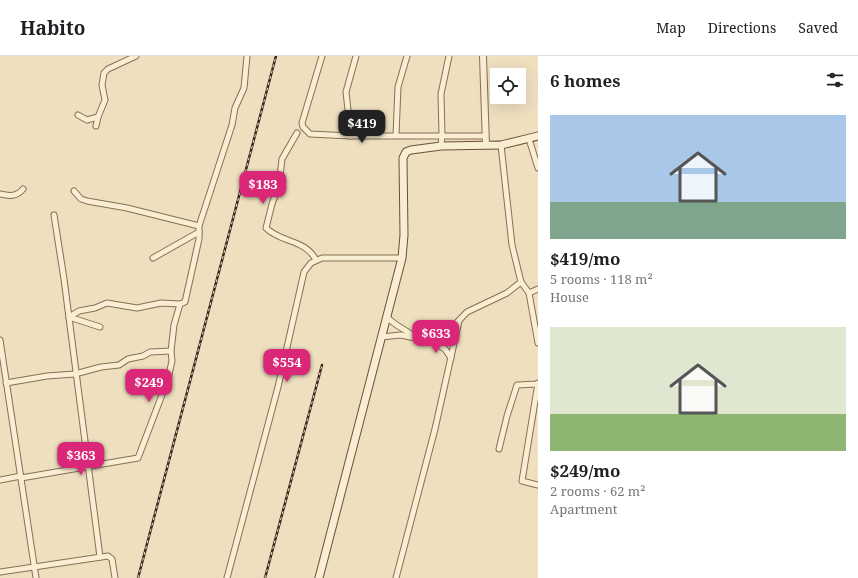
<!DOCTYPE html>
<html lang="en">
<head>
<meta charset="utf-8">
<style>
  :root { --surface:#fff; --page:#f2f2f2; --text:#202124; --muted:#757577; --line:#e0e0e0; --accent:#db2777 }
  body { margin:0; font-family:"Noto Serif",serif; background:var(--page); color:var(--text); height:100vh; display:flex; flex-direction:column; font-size:15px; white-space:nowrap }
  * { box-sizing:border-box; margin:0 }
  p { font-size:13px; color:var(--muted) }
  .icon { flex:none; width:22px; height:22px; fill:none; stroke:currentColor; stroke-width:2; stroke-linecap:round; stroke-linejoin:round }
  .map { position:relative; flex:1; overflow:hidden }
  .side { display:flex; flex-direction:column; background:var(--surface); width:320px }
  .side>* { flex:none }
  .fabs { position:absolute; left:490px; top:12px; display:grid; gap:8px }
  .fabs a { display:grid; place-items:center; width:36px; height:36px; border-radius:0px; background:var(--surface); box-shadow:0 4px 16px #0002; font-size:20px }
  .price { position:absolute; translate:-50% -34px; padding:0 9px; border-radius:8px; background:var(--accent); color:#fff; font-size:13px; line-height:26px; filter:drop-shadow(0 1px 2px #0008) }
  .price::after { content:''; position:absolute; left:50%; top:24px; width:12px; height:9px; margin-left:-6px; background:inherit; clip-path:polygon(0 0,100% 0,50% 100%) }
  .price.current { background:#222; color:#fff }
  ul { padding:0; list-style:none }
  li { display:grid; align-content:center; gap:8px; height:212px; padding:0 12px }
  li span { display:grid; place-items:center; height:124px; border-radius:0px; color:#555 }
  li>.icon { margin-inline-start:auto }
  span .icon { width:72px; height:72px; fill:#fffc; stroke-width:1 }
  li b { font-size:17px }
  h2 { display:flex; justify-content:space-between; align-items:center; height:48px; padding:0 12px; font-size:17px }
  header { display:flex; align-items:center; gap:24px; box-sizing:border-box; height:56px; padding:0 20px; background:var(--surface); border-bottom:1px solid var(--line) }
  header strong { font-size:19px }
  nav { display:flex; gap:22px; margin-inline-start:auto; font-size:14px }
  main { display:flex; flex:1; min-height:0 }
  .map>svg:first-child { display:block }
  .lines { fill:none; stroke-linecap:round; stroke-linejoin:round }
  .minor-casing { stroke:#867057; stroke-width:7 }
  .tertiary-casing { stroke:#867057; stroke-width:8 }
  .secondary-casing { stroke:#68513b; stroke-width:9 }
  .minor { stroke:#f9edd2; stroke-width:5 }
  .tertiary { stroke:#f9edd2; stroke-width:6 }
  .secondary { stroke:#f9edd2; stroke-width:7 }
  .rail-casing { stroke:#35281c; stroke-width:2.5 }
  .rail { stroke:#f5eace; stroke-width:1; stroke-dasharray:3; stroke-linecap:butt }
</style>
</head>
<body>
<header>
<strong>Habito</strong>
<nav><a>Map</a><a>Directions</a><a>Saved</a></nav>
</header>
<main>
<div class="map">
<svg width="538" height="522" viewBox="0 0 538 522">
  <rect width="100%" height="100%" fill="#eedfbf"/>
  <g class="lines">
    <g class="minor-casing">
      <g id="minor">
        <path d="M322,0l-20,67 1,4 7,7 41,2h134"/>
        <path d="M78,59l9,5 11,-3 7,-17 -3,-15 2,-12 4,-4 28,-13"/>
        <path d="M96,70l2,-9"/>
        <path d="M297,77l-15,26 -3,26 -7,19 -6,24c15,15 39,11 50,32"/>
        <path d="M396,79l2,-48 9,-31"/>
        <path d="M351,80l-5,-44 10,-36"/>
        <path d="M529,83l9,29"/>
        <path d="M441,90l1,-11 -1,-41 8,-38"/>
        <path d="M74,135l7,8 6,2 40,7 72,18"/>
        <path d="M0,138c9,2 17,3 23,-5"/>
        <path d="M54,159l10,64 36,278"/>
        <path d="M153,202l46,-26"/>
        <path d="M521,226l8,11 9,50"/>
        <path d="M529,237l9,-4"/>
        <path d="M387,261c8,9 20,13 29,21"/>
        <path d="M100,271l-31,-10 10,-6 16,-3 12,-5 30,5 24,-5 19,1 5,-2 14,-63v-13l33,-101 3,-17 9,-20 3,-32"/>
        <path d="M381,281l20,-2 32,7 8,-3 26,-27 40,-19 14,-11 -9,-37 -11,-100"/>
        <path d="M0,284l36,238"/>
        <path d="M433,286l12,7 6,9"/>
        <path d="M6,327l41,-7 28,-2 26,-7 18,-2 9,-6 15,-3 7,-4 21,-1 3,-26 6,-21"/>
        <path d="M538,327l-16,98 16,4"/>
        <path d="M499,393l8,-33 10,-31 21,-1"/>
        <path d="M21,422l117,-20 30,-79 4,-18 -1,-10"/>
        <path d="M0,424l21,-4"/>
        <path d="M0,516l108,-16 4,3 3,19"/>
        <path d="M227,522l51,-191 26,-115 7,-9 11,-5h80"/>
        <path d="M396,522l39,-149 24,-108"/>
      </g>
    </g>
    <g class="tertiary-casing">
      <path id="tertiary" d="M483,0l3,89"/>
    </g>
    <g class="secondary-casing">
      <path id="secondary" d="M319,522l83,-320 2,-23 -1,-77 3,-6 5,-2 30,-4 60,-1 37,-9"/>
    </g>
    <use href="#minor" class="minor"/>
    <use href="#tertiary" class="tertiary"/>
    <use href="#secondary" class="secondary"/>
    <g class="rail-casing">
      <g id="rail">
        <path d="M138,522l138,-522"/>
        <path d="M265,522l57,-213"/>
      </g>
    </g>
    <use href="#rail" class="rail"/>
  </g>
</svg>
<div class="fabs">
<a><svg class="icon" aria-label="locate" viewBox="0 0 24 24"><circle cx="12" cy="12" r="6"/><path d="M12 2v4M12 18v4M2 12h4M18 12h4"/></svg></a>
</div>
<b class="price current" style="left:362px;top:88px">$419</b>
<b class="price" style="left:263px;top:149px">$183</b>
<b class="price" style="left:436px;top:298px">$633</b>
<b class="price" style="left:287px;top:327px">$554</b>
<b class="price" style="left:149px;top:347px">$249</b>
<b class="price" style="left:81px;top:420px">$363</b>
</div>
<section class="side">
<h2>6 homes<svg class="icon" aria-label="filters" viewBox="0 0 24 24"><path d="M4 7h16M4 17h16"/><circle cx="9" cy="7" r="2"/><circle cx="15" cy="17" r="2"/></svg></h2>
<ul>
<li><span style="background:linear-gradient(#a9c7e8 70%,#7fa58c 0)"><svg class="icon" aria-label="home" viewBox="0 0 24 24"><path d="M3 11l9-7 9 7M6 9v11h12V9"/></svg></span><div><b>$419/mo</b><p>5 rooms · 118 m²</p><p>House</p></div></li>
<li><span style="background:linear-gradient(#dfe7d0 70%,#8fb573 0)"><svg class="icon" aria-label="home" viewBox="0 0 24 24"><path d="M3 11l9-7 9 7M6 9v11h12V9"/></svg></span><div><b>$249/mo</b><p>2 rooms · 62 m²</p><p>Apartment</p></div></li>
</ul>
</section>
</main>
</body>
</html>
